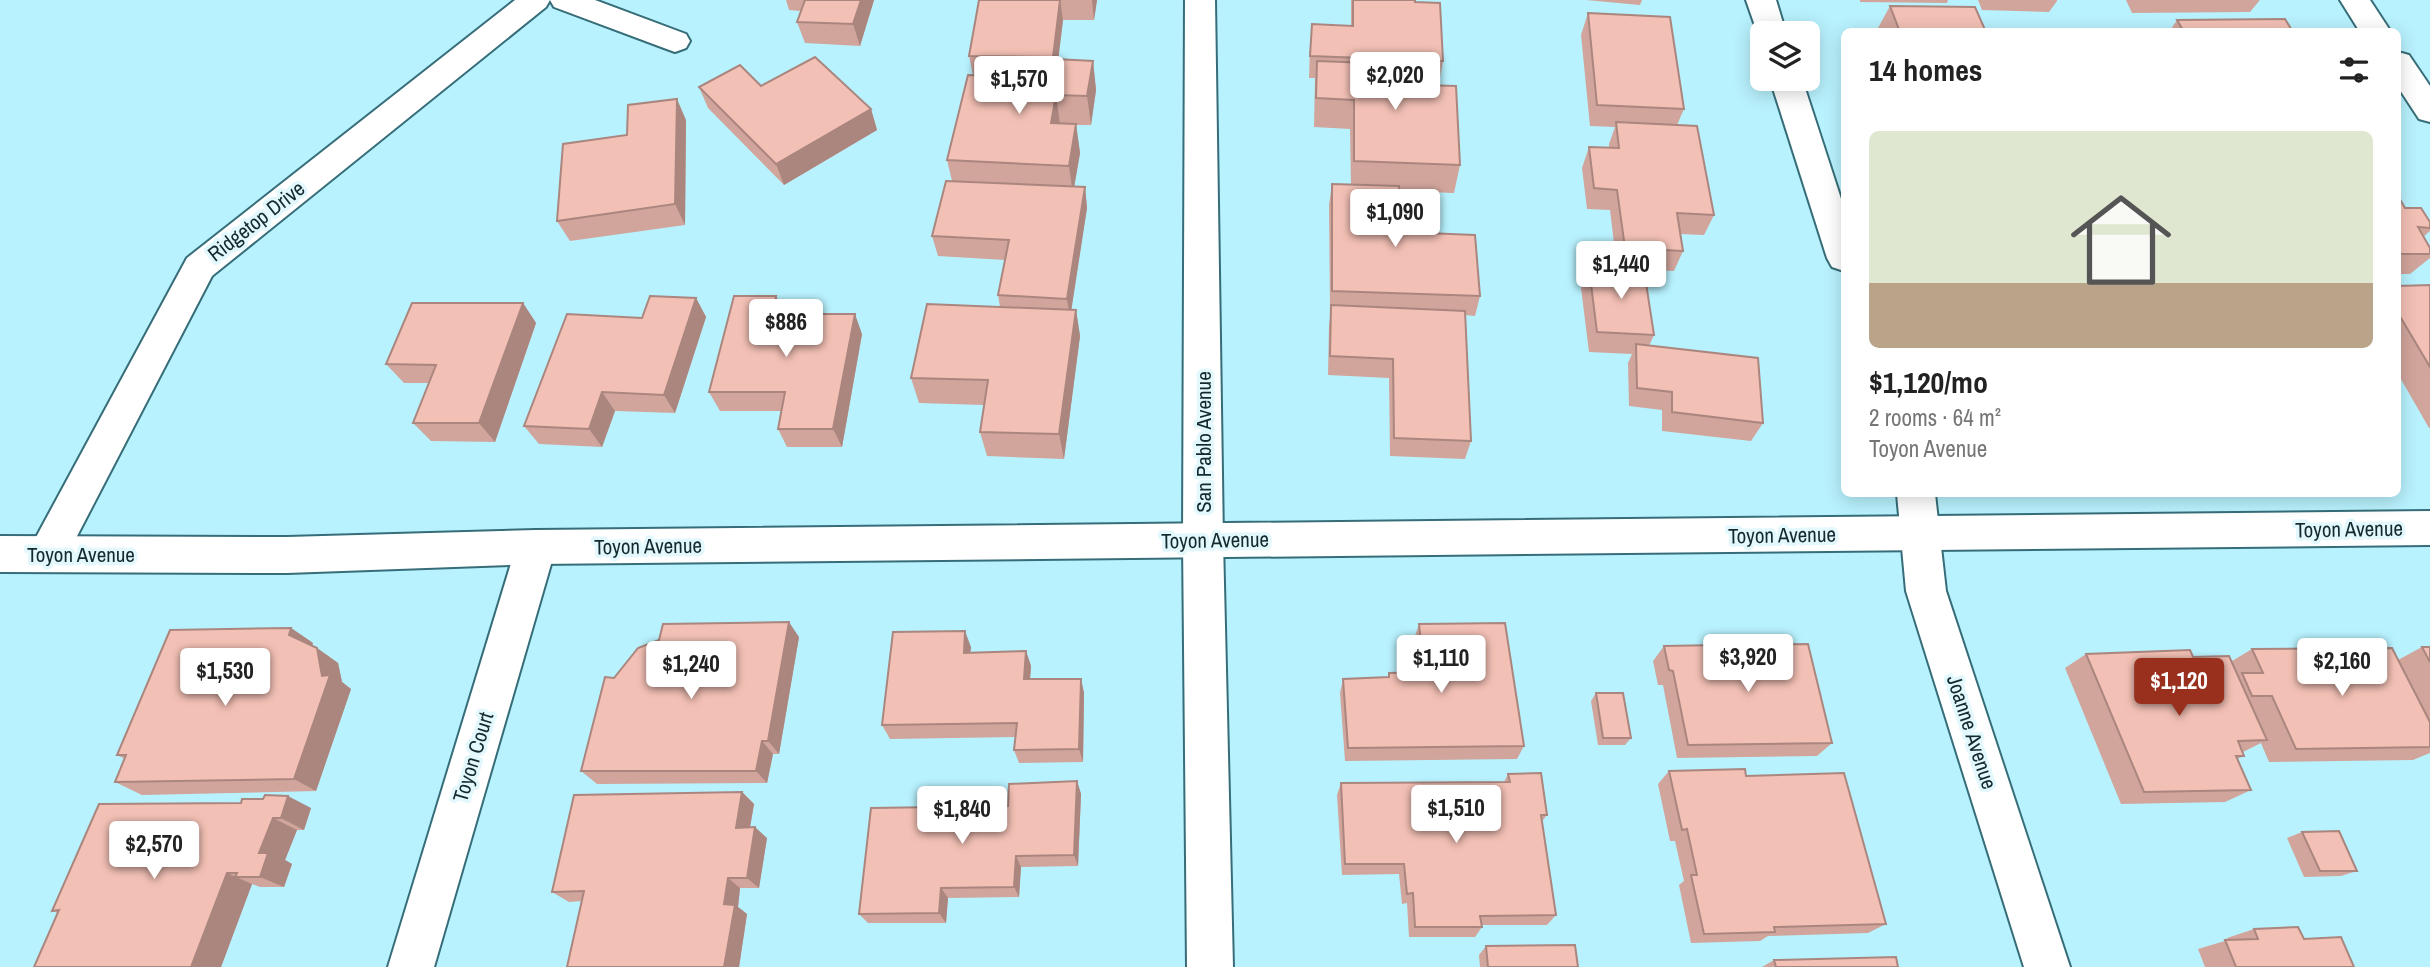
<!DOCTYPE html>
<html lang="en">
<head>
<meta charset="utf-8">
<style>
  :root { --surface:#fff; --page:#f6f6f6; --text:#222; --muted:#767676; --accent:#992f1d }
  body { margin:0; font-family:"Archivo Narrow",sans-serif; background:var(--page); color:var(--text); height:100vh; display:flex; flex-direction:column; font-size:26px; white-space:nowrap }
  * { box-sizing:border-box; margin:0 }
  p { font-size:23px; color:var(--muted) }
  .icon { flex:none; width:38px; height:38px; fill:none; stroke:currentColor; stroke-width:2; stroke-linecap:round; stroke-linejoin:round }
  .map { position:relative; flex:1; overflow:hidden }
  .sheet { position:absolute; left:1841px; top:28px; width:560px; height:469px; display:flex; flex-direction:column; background:var(--surface); border-radius:10px; box-shadow:0 4px 18px #0003 }
  .sheet>* { flex:none }
  .buttons { position:absolute; left:1750px; top:21px; display:grid; gap:14px }
  .buttons a { display:grid; place-items:center; width:70px; height:70px; border-radius:10px; background:var(--surface); box-shadow:0 4px 18px #0003; font-size:35px }
  .price { position:absolute; translate:-50% -60px; padding:0 16px; border-radius:7px; background:#fff; color:#222; font-size:23px; line-height:46px; filter:drop-shadow(0 2px 4px #0008) }
  .price::after { content:''; position:absolute; left:50%; top:42px; width:21px; height:16px; margin-left:-10px; background:inherit; clip-path:polygon(0 0,100% 0,50% 100%) }
  .price.selected { background:var(--accent); color:#fff }
  ul { padding:0; list-style:none }
  li { display:grid; align-content:center; gap:14px; height:371px; padding:0 28px }
  li span { display:grid; place-items:center; height:217px; border-radius:10px; color:#555 }
  li>.icon { margin-inline-start:auto }
  span .icon { width:126px; height:126px; fill:#fffc; stroke-width:1 }
  li b { font-size:30px }
  h2 { display:flex; justify-content:space-between; align-items:center; height:84px; padding:0 28px; font-size:30px }
  .map>svg:first-child { display:block }
  .lines { fill:none; stroke-linecap:round; stroke-linejoin:round }
  .minor-casing { stroke:#366d78; stroke-width:4 }
  .tertiary-casing { stroke:#366d78; stroke-width:4 }
  .minor { fill:#fff; fill-rule:evenodd }
  .tertiary { fill:#fff; fill-rule:evenodd }
  .wall { fill:#d1a59c }
  .shaded-wall { fill:#aa867f }
  .building { fill:#f3c0b5; stroke:#aa867f; stroke-width:2 }
  .labels { text-anchor:middle; dominant-baseline:central; stroke-width:7; stroke-linejoin:round; paint-order:stroke }
  .street-label { font-size:21px; fill:#12292e; stroke:#e2f8fd }
</style>
</head>
<body>
<div class="map">
<svg width="2430" height="967" viewBox="0 0 2430 967">
  <rect width="100%" height="100%" fill="#b8f2fe"/>
  <g class="lines">
    <g class="minor-casing">
      <g id="minor">
        <path d="M515,0h80l91,34 4,7 -4,7 -11,4 -11,-4 -110,-41 -4,-7 -4,7 -334,269 -150,289 -14,6 -14,-6 -6,-12 6,-12 153,-283z"/>
        <path d="M1185,0h30l8,541 10,426h-46l-4,-426z"/>
        <path d="M1746,0h30l10,33h-24v8l-2,-1z"/>
        <path d="M2340,0h30l21,32h-31z"/>
        <path d="M2398,52l11,3 21,31v36l-11,-3 -21,-32z"/>
        <path d="M1770,79h32l42,129v63l-12,-4 -5,-9z"/>
        <path d="M1897,494h38l11,97 124,376h-46l-118,-376z"/>
        <path d="M536,530l14,5 6,12 -122,420h-46l128,-420 6,-12z"/>
      </g>
    </g>
    <g class="tertiary-casing">
      <path id="tertiary" d="M2430,511v34l-1894,19 -249,9 -287,-1v-36l287,1 249,-7z"/>
    </g>
    <use href="#minor" class="minor"/>
    <use href="#tertiary" class="tertiary"/>
  </g>
  <g class="wall">
    <path d="M786,0h88l-14,46 -55,-3 -8,-21 4,-11 -12,-1z"/>
    <path d="M979,0h118l-3,20h-31l-5,39 35,2 3,29 -5,35h-15l4,28 -6,34h11l2,21 -16,101 5,1 4,26 -16,123 -77,-3 -7,-24 4,-27 -65,-2 -8,-25 89,-71 -2,-12 7,-35 -67,-4 -6,-20 20,-55 -5,-21 26,-85 -4,-19z"/>
    <path d="M1351,0h64l28,61 -4,22 -18,-1v3l39,80 -6,28 -55,-2 2,41 79,64 -5,20 -10,-1 6,126 -6,18 -75,-3 -1,-78 -61,-3 1,-50 2,-14h-1l-1,-106 3,-21 19,1 -1,-56 -36,-2 1,-49h-6l1,-32 2,-22 39,2z"/>
    <path d="M1586,0h56l-2,5z"/>
    <path d="M1860,0h88l-1,3 -87,-1z"/>
    <path d="M1978,0h79v1l-8,11 -67,-2z"/>
    <path d="M2126,0h134l-10,12 -118,1z"/>
    <path d="M1890,6l96,26h-106l-2,-4z"/>
    <path d="M1588,13l96,96 -7,16 37,90 -10,20 -24,-1 3,17 -9,20 -57,-3 -7,-58 -23,-1 -5,-41 7,-21 20,1v-4l6,-17 -25,-1 -9,-91z"/>
    <path d="M2177,20l116,12h-124z"/>
    <path d="M699,87l172,22 6,21 -93,55 -76,-77z"/>
    <path d="M686,120l-1,105 -115,16 -13,-20 70,-86z"/>
    <path d="M2398,196l7,12 25,14v9l-7,6 7,11v10l-20,16h-12z"/>
    <path d="M1589,268l65,67 -5,11 114,77 -12,18 -89,-10v-21l-33,-4 -1,-43 4,-9 -43,-2 -8,-64z"/>
    <path d="M2430,285v143h-1l-31,-54v-88z"/>
    <path d="M776,296l8,18 78,20 -20,113h-55l-9,-18 4,-18h-62l-11,-19z"/>
    <path d="M696,298l10,19 -31,96 -60,-2 -13,36 -63,-3 -15,-18 118,-108z"/>
    <path d="M523,303l13,20 -41,119 -64,-1 -18,-18 16,-40h-25l-18,-19z"/>
    <path d="M1419,624l105,122 -7,13 -172,2 -5,-68 3,-14 45,-2 1,-4 29,-1 -4,-33z"/>
    <path d="M291,628l22,15 -1,3 5,2 21,15 4,19 9,7 -35,102 -174,4 -27,-13 10,-23 -8,-4z"/>
    <path d="M799,637l-20,117h-6l-6,29 -170,1 -16,-13 33,-93z"/>
    <path d="M1720,639l38,6 74,98 -15,13 -140,2 -14,-73h-5l-5,-24 11,-15 51,-1z"/>
    <path d="M971,647l-1,5 56,-1 5,15 -1,13h51l3,14 -1,69 -64,1 -5,-13 2,-13 -126,2 -8,-14z"/>
    <path d="M2422,647h8v106l-17,7 -144,2 -8,-19 -18,9 1,4 -7,3 14,31 -26,12 -104,2 -56,-136 21,-14 107,3 39,4 20,-12 146,11z"/>
    <path d="M1596,693l35,45 -6,7h-27l-7,-44z"/>
    <path d="M1669,771l77,5 140,148 -18,9 -100,3 -8,5 -69,2 -12,-58 5,-4 -9,-40h-5l-12,-57z"/>
    <path d="M1508,774l39,41 -5,6 14,94 -9,10h-65v2l-7,10h-66l-2,-34 -5,1 -3,-30 -57,1 -5,-80 4,-12 163,-1z"/>
    <path d="M1077,781l4,13 -3,72 -57,1 -2,30 -71,1 -2,25h-78l-9,-9 149,-108z"/>
    <path d="M742,792l12,12 -4,23 17,11 -8,50h-19l-2,19 9,7 -8,53h-172l15,-66 -13,1 -17,-10z"/>
    <path d="M99,804l212,4 -7,22h-7l-12,30 7,4 -8,23h-24l-8,-3 -31,83 -169,-56z"/>
    <path d="M2302,832l55,39 -16,5 -37,1 -17,-39z"/>
    <path d="M2254,929l50,10 50,28h-149l-7,-18 30,-9 -1,-2z"/>
    <path d="M1486,946l92,21h-98l-1,-12z"/>
    <path d="M1774,960l124,7h-136z"/>
  </g>
  <g class="shaded-wall">
    <path d="M861,0h13l-14,46 -7,-22z"/>
    <path d="M1060,0l3,20 -7,59 -3,-22z"/>
    <path d="M1092,0h5l-3,20z"/>
    <path d="M1093,61l3,29 -5,35 -4,-29z"/>
    <path d="M1056,95l4,29 -9,-1z"/>
    <path d="M677,99l9,21 -1,105 -10,-21z"/>
    <path d="M871,109l6,21 -93,55 -8,-21z"/>
    <path d="M1076,124l4,29 -7,41 -4,-28z"/>
    <path d="M1085,187l2,21 -17,111 -3,-20z"/>
    <path d="M776,296l9,19 -13,-1z"/>
    <path d="M696,298l10,19 -31,96 -11,-18z"/>
    <path d="M523,303l13,20 -41,119 -16,-19z"/>
    <path d="M1076,310l4,26 -16,123 -5,-25z"/>
    <path d="M855,314l7,20 -20,113 -9,-18z"/>
    <path d="M602,392l13,19 -13,36 -13,-18z"/>
    <path d="M789,622l10,15 -20,117 -11,-13z"/>
    <path d="M291,628l22,15 -3,7 -21,-15z"/>
    <path d="M965,631l6,16 -2,20 -5,-14z"/>
    <path d="M317,648l21,15 4,19 9,7 -35,102 -22,-12 28,-103z"/>
    <path d="M1026,651l5,15 -2,28 -5,-15z"/>
    <path d="M1081,679l3,14 -1,69 -4,-13z"/>
    <path d="M762,741l11,13 -6,29 -11,-12z"/>
    <path d="M1077,781l4,13 -3,72 -4,-11z"/>
    <path d="M742,792l12,12 -6,35 -12,-11z"/>
    <path d="M288,796l23,12 -7,22 -23,-12z"/>
    <path d="M273,818l24,12 -12,30 7,4 -8,23 -24,-10 -1,-24z"/>
    <path d="M755,827l12,11 -8,50 -12,-10z"/>
    <path d="M1016,856l5,11 -2,30 -5,-10z"/>
    <path d="M227,873l25,11 -31,83h-30z"/>
    <path d="M728,878l12,10 -2,19 9,7 -8,53h-15v-63z"/>
    <path d="M941,888l7,10 -2,25 -7,-10z"/>
  </g>
  <g class="building">
    <path d="M805,0h56l-8,24 -56,-2z"/>
    <path d="M979,0h81l-7,57 -84,-1z"/>
    <path d="M1353,0h62v2l25,1 3,58 -133,-5 2,-32 41,2z"/>
    <path d="M1890,6l85,1 11,25h-86z"/>
    <path d="M1588,13l82,4 14,92 -87,-4z"/>
    <path d="M2285,19l8,13h-109l-7,-12z"/>
    <path d="M815,57l56,52 -95,55 -77,-77 41,-22 21,21z"/>
    <path d="M1036,58l57,3 -6,35 -31,-1 -5,28 25,1 -7,42 -122,-6 21,-85 65,3z"/>
    <path d="M1317,61l104,4v20l35,1 4,79 -106,-4v-61l-38,-2z"/>
    <path d="M677,99l-2,105 -118,17 6,-77 64,-9 1,-30z"/>
    <path d="M1616,122l81,4 17,89 -37,-2 6,38 -58,-3 -8,-58 -23,-2 -5,-41 30,1z"/>
    <path d="M946,181l139,6 -18,112 -69,-4 11,-55 -77,-4z"/>
    <path d="M1332,184l67,2 2,46 74,3 5,61 -148,-5z"/>
    <path d="M2398,196l7,12h16l9,14v6l-12,-1 12,21v6h-32z"/>
    <path d="M1589,268l55,2 10,65 -57,-3z"/>
    <path d="M2430,285v82l-32,-54v-27z"/>
    <path d="M650,296l46,2 -32,97 -62,-3 -13,37 -65,-3 43,-112 75,4z"/>
    <path d="M734,296h42l-4,18h83l-22,115h-55l7,-37h-76z"/>
    <path d="M412,303h111l-44,120h-66l23,-58 -50,-1z"/>
    <path d="M927,304l149,6 -17,124 -79,-2 8,-52 -77,-2z"/>
    <path d="M1331,305l134,6 6,130 -77,-3 -1,-79 -63,-3z"/>
    <path d="M1636,344l122,14 5,65 -91,-11v-20l-35,-4z"/>
    <path d="M789,622l-21,119h-6l-6,30h-175l24,-94 9,1 24,-30 21,-8 4,-16z"/>
    <path d="M1505,623l19,123 -176,2 -5,-69 46,-2v-4l35,-1 -5,-48z"/>
    <path d="M291,628l-2,7 28,13 5,28 8,-1 -36,104 -179,3 11,-27h-9l53,-125z"/>
    <path d="M965,631l-1,22 62,-2 -2,28h57l-2,70 -65,1 3,-27 -135,2 11,-93z"/>
    <path d="M1755,638l3,7 50,-1 24,99 -144,2 -15,-74 -4,-1 -5,-24 56,-1v-6z"/>
    <path d="M2422,647h8v15z"/>
    <path d="M2392,648l38,74v25l-134,2 -24,-53h-20l-10,-23h21l-11,-24z"/>
    <path d="M2190,650l3,7 36,-1 38,84 -29,1 6,15h-8l15,34 -107,2 -58,-138z"/>
    <path d="M1596,693h27l8,45h-28z"/>
    <path d="M1745,769l1,7 98,-3 42,151 -112,3 1,5 -71,2 -13,-59h6l-10,-46 -5,1 -13,-59z"/>
    <path d="M1541,773l6,42h-6l15,100 -76,1 2,11h-67l-2,-34 -6,1 -3,-30h-59l-4,-81 169,-1 -2,-8z"/>
    <path d="M1077,781l-3,74 -58,1 -2,31 -73,1 -2,25 -80,1 12,-106 137,-2 1,-22z"/>
    <path d="M742,792l-6,36 19,-1 -8,51h-19l-4,26 11,1 -11,62h-157l17,-76 -32,1 22,-97z"/>
    <path d="M265,795l23,1 -7,22h-8l-14,35h9l-8,24h-25l2,-4h-10l-36,94h-157l25,-57 -7,1 47,-107 142,-1 1,-4h21z"/>
    <path d="M2339,831l18,40h-37l-18,-39z"/>
    <path d="M2298,927l6,12 37,-2 13,30h-118l-11,-27 33,-1 -4,-10z"/>
    <path d="M1575,945l3,22h-90l-2,-21z"/>
    <path d="M1896,957l2,10h-122l-2,-7z"/>
  </g>
  <g class="labels">
    <g class="street-label">
      <text transform="translate(256 221) rotate(-38)">Ridgetop Drive</text>
      <text transform="translate(1203 442) rotate(-90)">San Pablo Avenue</text>
      <text transform="translate(2349 529) rotate(-1)">Toyon Avenue</text>
      <text transform="translate(1782 535) rotate(-1)">Toyon Avenue</text>
      <text transform="translate(1215 540) rotate(-1)">Toyon Avenue</text>
      <text transform="translate(648 546) rotate(-1)">Toyon Avenue</text>
      <text x="81" y="554">Toyon Avenue</text>
      <text transform="translate(1972 732) rotate(72)">Joanne Avenue</text>
      <text transform="translate(473 757) rotate(-73)">Toyon Court</text>
    </g>
  </g>
</svg>
<div class="buttons">
<a><svg class="icon" aria-label="layers" viewBox="0 0 24 24"><path d="M12 4l9 5-9 5-9-5zM3 14l9 5 9-5"/></svg></a>
</div>
<b class="price" style="left:1395px;top:112px">$2,020</b>
<b class="price" style="left:1019px;top:116px">$1,570</b>
<b class="price" style="left:1395px;top:249px">$1,090</b>
<b class="price" style="left:1621px;top:301px">$1,440</b>
<b class="price" style="left:786px;top:359px">$886</b>
<b class="price" style="left:1748px;top:694px">$3,920</b>
<b class="price" style="left:1441px;top:695px">$1,110</b>
<b class="price" style="left:2342px;top:698px">$2,160</b>
<b class="price" style="left:691px;top:701px">$1,240</b>
<b class="price" style="left:225px;top:708px">$1,530</b>
<b class="price selected" style="left:2179px;top:718px">$1,120</b>
<b class="price" style="left:1456px;top:845px">$1,510</b>
<b class="price" style="left:962px;top:846px">$1,840</b>
<b class="price" style="left:154px;top:881px">$2,570</b>
<section class="sheet">
<h2>14 homes<svg class="icon" aria-label="filters" viewBox="0 0 24 24"><path d="M4 7h16M4 17h16"/><circle cx="9" cy="7" r="2"/><circle cx="15" cy="17" r="2"/></svg></h2>
<ul>
<li><span style="background:linear-gradient(#dfe7d0 70%,#b9a48a 0)"><svg class="icon" aria-label="home" viewBox="0 0 24 24"><path d="M3 11l9-7 9 7M6 9v11h12V9"/></svg></span><div><b>$1,120/mo</b><p>2 rooms · 64 m²</p><p>Toyon Avenue</p></div></li>
</ul>
</section>
</div>
</body>
</html>
